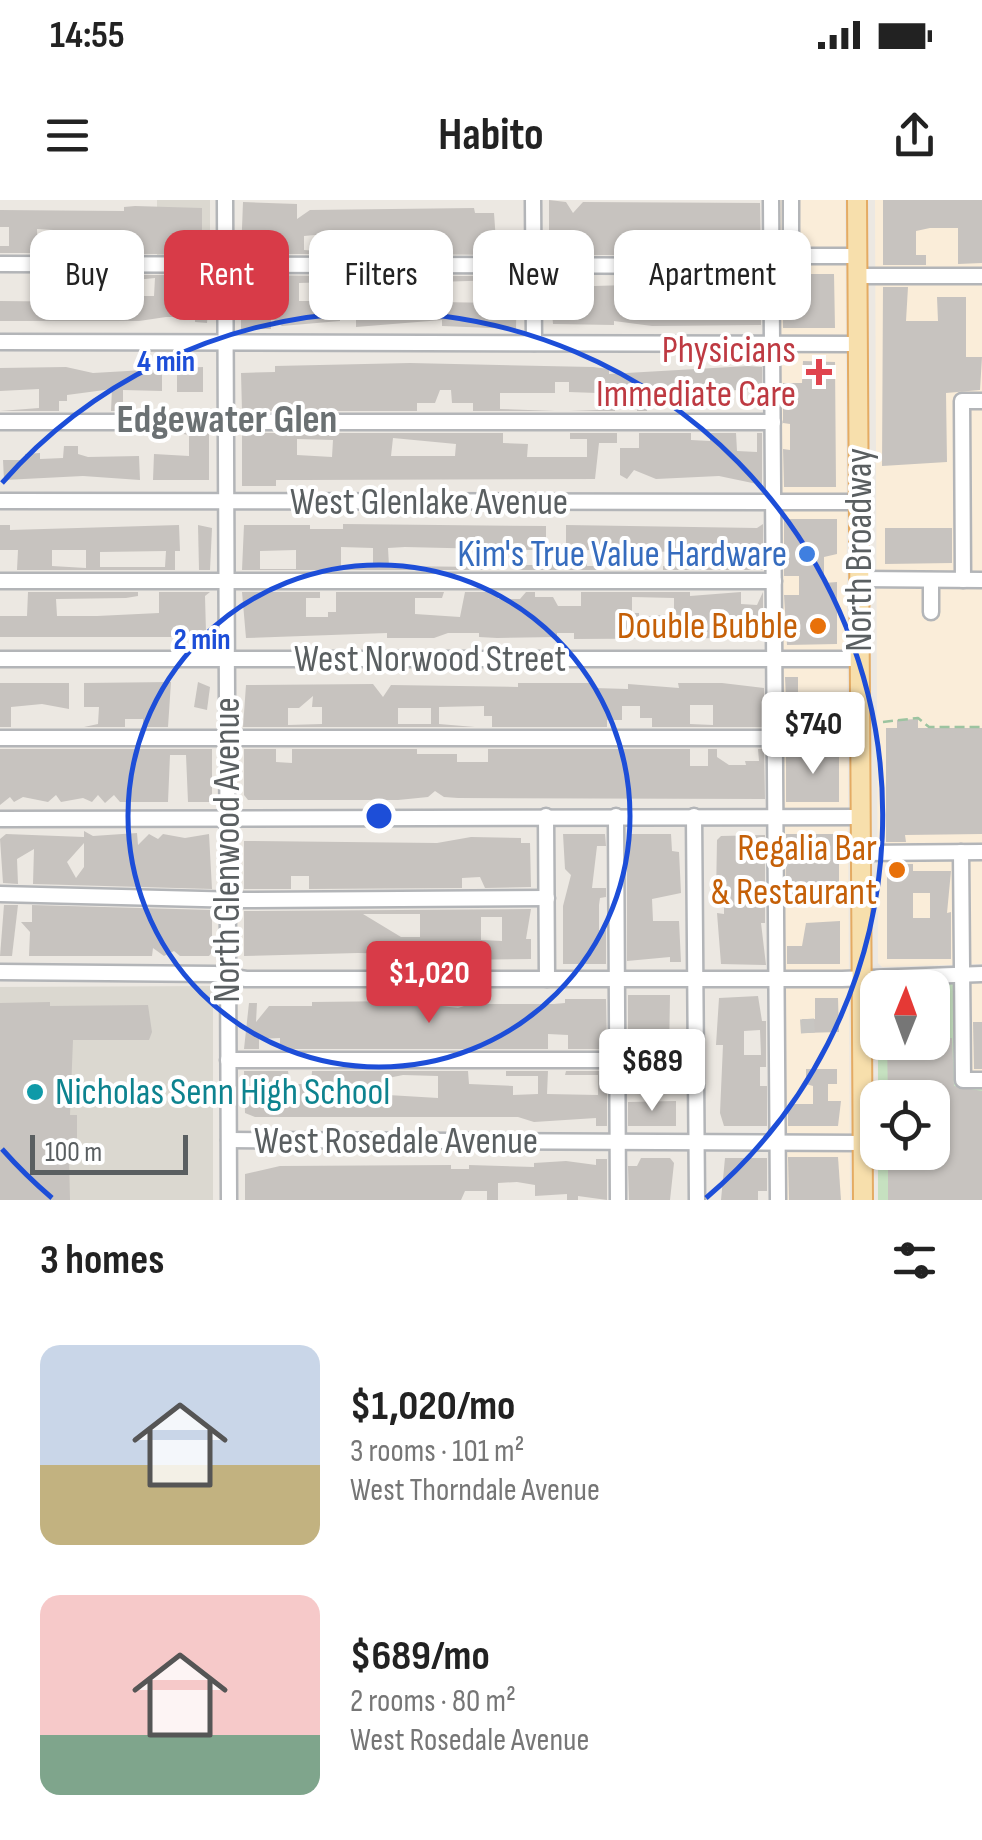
<!DOCTYPE html>
<html lang="en">
<head>
<meta charset="utf-8">
<style>
  :root { --surface:#fff; --page:#f6f6f6; --text:#222; --muted:#767676; --accent:#d83b48 }
  body { margin:0; font-family:"Sofia Sans Condensed",sans-serif; background:var(--page); color:var(--text); height:100vh; display:flex; flex-direction:column; font-size:38px; white-space:nowrap }
  * { box-sizing:border-box; margin:0 }
  p { font-size:32px; color:var(--muted) }
  .icon { flex:none; width:55px; height:55px; fill:none; stroke:currentColor; stroke-width:2; stroke-linecap:round; stroke-linejoin:round }
  .map { position:relative; height:1000px; overflow:hidden }
  .sheet { display:flex; flex-direction:column; background:var(--surface); flex:1 }
  .sheet>* { flex:none }
  .top-card { position:absolute; left:30px; top:30px; width:922px; height:90px; display:flex; gap:20px }
  .needle { width:65px; rotate:1deg }
  .controls { position:absolute; left:860px; top:770px; display:grid; gap:20px }
  .controls a { display:grid; place-items:center; width:90px; height:90px; border-radius:20px; background:var(--surface); box-shadow:0 2px 8px #0004; font-size:50px }
  .scale { position:absolute; left:30px; bottom:25px; width:158px; box-sizing:border-box; padding-left:10px; border:5px solid #5a5f61; border-top:0; font-size:28px; line-height:35px; white-space:nowrap; color:#5a5f61; -webkit-text-stroke:8px #fff; paint-order:stroke }
  .price { position:absolute; translate:-50% -85px; padding:0 22px; border-radius:10px; background:#fff; color:#222; font-size:32px; line-height:65px; filter:drop-shadow(0 2px 5px #0008) }
  .price::after { content:''; position:absolute; left:50%; top:60px; width:30px; height:22px; margin-left:-15px; background:inherit; clip-path:polygon(0 0,100% 0,50% 100%) }
  .price.selected { background:var(--accent); color:#fff }
  ul { padding:0; list-style:none }
  li { display:flex; align-items:center; gap:30px; height:250px; padding:0 40px }
  li span { display:grid; place-items:center; flex:none; width:280px; height:200px; border-radius:20px; color:#555 }
  li>.icon { margin-inline-start:auto }
  span .icon { width:120px; height:120px; fill:#fffc; stroke-width:1 }
  li b { font-size:42px }
  h2 { display:flex; justify-content:space-between; align-items:center; height:120px; padding:0 40px; font-size:42px }
  .pill { padding:0 35px; border-radius:20px; background:var(--surface); box-shadow:0 2px 8px #0004; font-size:35px; line-height:90px }
  .pill.selected { background:var(--accent); color:#fff }
  .status { display:flex; justify-content:space-between; align-items:center; height:70px; padding:0 50px; background:var(--surface); direction:ltr }
  .status svg { height:28px; fill:currentColor }
  header { display:flex; justify-content:space-between; align-items:center; height:130px; padding:0 40px; background:var(--surface); font-size:45px; font-weight:700 }
  .map>svg:first-child { display:block }
  .commercial { fill:#faedd9 }
  .education { fill:#dbd8d0 }
  .green { fill:#c6e1c0 }
  .building { fill:#c7c3bf; fill-rule:evenodd }
  .lines { fill:none; stroke-linecap:round; stroke-linejoin:round }
  .minor-tunnel { stroke:#c8c6c2; stroke-width:14; stroke-dasharray:14 7; stroke-linecap:butt }
  .minor-casing { stroke:#b3b5b8; stroke-width:19 }
  .major-casing { stroke:#e4ab63; stroke-width:22 }
  .path { stroke:#9cc4a0; stroke-width:2.5; stroke-dasharray:10 5; stroke-linecap:butt }
  .minor { stroke:#fff; stroke-width:14 }
  .major { stroke:#f7dfac; stroke-width:18 }
  .ring { fill:none; stroke:#1d4ed8; stroke-width:5 }
  .health-dot { fill:#e0444e; stroke:#fff; stroke-width:4 }
  .shop-dot { fill:#3f7fe0; stroke:#fff; stroke-width:4 }
  .food-dot { fill:#e8710a; stroke:#fff; stroke-width:4 }
  .culture-dot { fill:#0f9aa8; stroke:#fff; stroke-width:4 }
  .labels { text-anchor:middle; dominant-baseline:central; stroke-width:8; stroke-linejoin:round; paint-order:stroke }
  .health-label { font-size:38px; fill:#be3a42; stroke:#fff; text-anchor:end }
  .street-label { font-size:38px; fill:#5a5f61; stroke:#fff }
  .shop-label { font-size:38px; fill:#366cbe; stroke:#fff; text-anchor:end }
  .food-label { font-size:38px; fill:#c56008; stroke:#fff; text-anchor:end }
  .culture-label { font-size:38px; fill:#0d838f; stroke:#fff; text-anchor:start }
  .neighbourhood-label { font-size:40px; font-weight:bold; fill:#6b7173; stroke:#fff }
  .centre { fill:#1d4ed8; stroke:#fff; stroke-width:5 }
  .ring-label { font-size:30px; text-anchor:middle; font-weight:bold; fill:#1d4ed8; stroke:#fff; stroke-width:8; stroke-linejoin:round; paint-order:stroke }
</style>
</head>
<body>
<div class="status"><b>14:55</b><svg viewBox="0 0 49 12"><path d="M0 12V9h3v3zM5 12V6h3v6zM10 12V3h3v9zM15 12V0h3v12zM26 1h20v11H26zM47 4h2v5h-2z"/></svg></div>
<header><svg class="icon" aria-label="menu" viewBox="0 0 24 24"><path d="M4 6h16M4 12h16M4 18h16"/></svg>Habito<svg class="icon" aria-label="share" viewBox="0 0 24 24"><path d="M12 15V3M7 8l5-5 5 5M5 13v7h14v-7"/></svg></header>
<div class="map">
<svg width="982" height="1000" viewBox="0 0 982 1000">
  <rect width="100%" height="100%" fill="#ece8e2"/>
  <g class="commercial">
    <path d="M771,0h74l5,1000h-72z"/>
    <path d="M875,0h107v764l-100,3 -4,-4z"/>
    <rect x="963" y="783" width="19" height="97"/>
  </g>
  <g class="education">
    <rect x="157" y="0" width="53" height="60"/>
    <path d="M213,786v214h-213v-213z"/>
  </g>
  <path class="green" d="M963,783v97h19v120h-104v-47l54,-1v-54l-54,-1v-54l54,-1v-54l-53,-1z"/>
  <g class="building">
    <path d="M549,0l17,2 7,11 10,-11 177,1 1,52h-60v-11h-31v11h-121z"/>
    <path d="M883,0h99v63l-24,1v-36h-28l-14,3v24h10v10h-43z"/>
    <path d="M243,2l54,2v15l13,-9 164,-2 1,5h19l2,28h22l-1,14 -129,-1v-12h-6v-8l-12,-4 -66,6v14l57,4h-79v-13l-5,-5h-16v18h-20z"/>
    <path d="M135,6l67,2v41l-6,5h-143v-24l-16,-1 1,24h-38v-7h9v-19h-9v-17l124,1v-4zM64,30l33,2v16l-33,1z"/>
    <path d="M788,74h46l1,54h-52l-1,-41h6z"/>
    <path d="M82,75h95l-11,3v17l12,6 31,-2 -2,24 -12,-1v-5h-29l-27,4h-139v-20l96,1v-23l-14,1zM155,78l-1,18h-18l-1,-16z"/>
    <path d="M241,75l99,1v45l-58,5 -11,-8v11h-30zM331,82l1,19h-33v-18z"/>
    <path d="M382,76h135l-1,53 -74,-3v-6l-86,7v-45h26zM403,80h20l1,19h-21zM499,80l-1,23 -60,-1 -1,-20z"/>
    <path d="M549,76h26v5l19,1v4l34,-1v-9h36v12h21v-12h14v8l30,-1v-6h32v48l-109,1 -38,-5v4l-61,-1z"/>
    <path d="M883,87h25l-2,34h32l-1,-24h29v60h16l-2,33 -34,3 1,69 -65,4z"/>
    <path d="M803,161l32,1 1,125h-52l-1,-38 7,1v-26l-7,-1v-40h19z"/>
    <path d="M410,163l183,4 16,2v5l139,-8 14,1v27l-10,-4 -90,1 -14,6 -1,14h-10v-6h-22v6h-45l27,-1v-17l-28,-1v-10h-14v11h-55v16l55,2h-82v-8h-21l-1,-13h-11l-5,13h-18v8h-175l-1,-38 34,-1v-6z"/>
    <path d="M66,167l27,6 69,-4v22l-39,-1v17h8v4h-20l1,-22 -45,6v6h-8v10h-59l39,-3v-19l-39,2v-23z"/>
    <path d="M203,167v25h-26v-24z"/>
    <path d="M178,233h31v47h-56l1,-26 35,2v-21z"/>
    <path d="M242,233h261v10l25,1 -1,13h60v-18h-17v-6h47v10h-18l-4,36 -293,1h-26v6h-34zM393,238l63,6 -1,12h-64zM297,239l36,1 -1,17 -35,-2z"/>
    <path d="M639,233h52v7l19,1v-8h26l1,18 20,1v-19h5v52l-43,-9 -63,3 -22,-9 -7,9 -7,-4v-27h19z"/>
    <path d="M64,246h14v8l10,3 51,-1 1,24 -57,-4 -79,4 -1,-20h22v-6l15,-1v6l23,-1z"/>
    <path d="M784,319h53v35l-13,3v26l13,-1v62l-50,1 -3,-50h15v-19h-15z"/>
    <path d="M343,324l203,2v18h20v-19l191,3 6,-4v46h-100v-4l60,2v-18l-107,3 -29,-3v16h12l-3,4h-79v-5h16v-15l-128,-3 -17,1 1,18 96,1v3h-243l2,-45h66v4h33zM341,347l32,1v18l-32,2zM296,350v19h-36v-18z"/>
    <path d="M0,325h10v5l169,-5 1,26h-5v19h-158l1,-20h-18zM52,350h34v18l-34,-2zM166,351l-1,16h-65v-15z"/>
    <path d="M198,325l14,3 -2,42h-11z"/>
    <path d="M885,328h67v35l-67,1z"/>
    <path d="M28,392h110v4l-12,2 -70,1 1,17h40l62,-3v-21h51l-5,4 1,37 -14,4h-192v-21h27z"/>
    <path d="M242,392h78v6h-14v19h22v-5h8v-20h108l-2,6h-27v16l45,3 5,-25h32l1,7h22l6,-7h9v5h18l5,9h23v-14h109v4l51,-4v12l16,1 6,-13v41l-18,1v4l-171,1v-6h-17v4l-60,1 -18,-1v-4h-31l-14,5h-47v-5l-141,5zM632,397l42,1v16l-35,3v-4h-7z"/>
    <path d="M785,477h13v24l40,5v14h-51z"/>
    <path d="M171,482l-3,45h-25v-8h-18v8h-41l14,-3 1,-17h-15v-24z"/>
    <path d="M198,482l12,5 -3,23 -13,-3z"/>
    <path d="M0,483h69v26l-27,-5 -31,3v20h-11z"/>
    <path d="M518,483h76v5l34,1v-5l51,4 -1,-5h44l42,5v39h-112v-9h-12v-12h-18v14h-15v7h-115v-11h-8v-10l-45,1v17l36,3h-232l3,-42 127,-1 10,13 8,-12 127,2zM313,496l-1,11h10v17l-34,1v-17h11zM690,505h23v20l-23,-1zM398,508h33v16h-33z"/>
    <path d="M918,519v9h64v106l-77,1 1,7h-20v-114h11v-8z"/>
    <path d="M0,549h212v53h-24l-2,-47h-16l-2,47h-48l-6,-7 -9,8 -7,-8 -6,7 -9,-4 -22,4 -5,-7 -8,7 -25,-5 -9,5 -4,-5 -10,8z"/>
    <path d="M244,549h32v13l16,1v-14h125v5h40v8h31v-13h202v17h18v-17h9v8l12,8h17l-1,-4h14l-1,-12h6l1,50 -307,-1 -14,-1 -9,-6 -7,6 -30,3h-150l-4,-5z"/>
    <path d="M839,552v50h-53v-49z"/>
    <path d="M84,631l9,5 44,-3 1,12 11,-11 9,5 5,-5 22,4 24,-4 3,55 -179,-5 1,-35 -17,10 1,25 -15,-1 -3,-44 6,-5 78,3zM84,643v24l-8,11 -9,-16z"/>
    <path d="M563,634h42l1,12h-9l-5,42h14v9l-6,1 -1,7v25h7v34h-43v-58l8,-31 -6,-6z"/>
    <path d="M627,634h44l1,17 7,1 2,41 -29,6 1,22h26l2,41h-11v-5l-43,4z"/>
    <rect x="786" y="634" width="53" height="63"/>
    <path d="M765,635v88h-4l5,42 -45,-1 -4,-51 7,1v-18h-8l1,-56 4,-4z"/>
    <path d="M471,637l50,1v5h9l1,44 -46,1 -5,-11 -18,1v10l-153,1v-13h-18v13h-47v-48l193,2z"/>
    <path d="M887,664h26v7h38l-4,42 4,-1v47h-64zM913,693h17v25h-17z"/>
    <path d="M4,705h14l-6,51h-12z"/>
    <path d="M32,705l180,5v42l-3,4h-29l-6,-5 -10,5 -11,-8 -1,8h-123l1,-24 -9,-10h11z"/>
    <path d="M531,709l-5,30h5v20l-84,1h-9l1,-5 -81,-2 -114,3v-45zM363,714h57v23h-19zM481,717h21v24l-21,-1z"/>
    <path d="M840,721v43h-53v-18h15l4,-23z"/>
    <path d="M628,795h42l-1,59h4l2,28 -24,5 -14,-4 -1,-8 -8,1v-24l23,3v-20h-6v-6h-17z"/>
    <path d="M758,796l4,25h4v46h-6v19h7v40h-43l-4,-13 3,-68h-7l3,-47zM760,830l1,25h-17v-24z"/>
    <path d="M815,798h23l1,34 -36,1 -1,-14h13z"/>
    <path d="M565,799h41l1,50h-39v-14l-20,-1v15h-268v-11l-21,1v10h-15l5,-46h8l-1,19 13,-16h43v-4l89,-1 57,7 12,-4h84l11,-1z"/>
    <path d="M50,802v4l98,-1 4,27 -3,8h-76l-3,75h7v41h-8l1,44h-70v-197z"/>
    <path d="M973,822h9v47h-8z"/>
    <path d="M932,838h20l2,48 28,5v109h-94v-48h44v-54h-44l-1,-56h45z"/>
    <path d="M806,869h31v15h-9v17h13l-3,25h-50v-22h25v-18l-7,-2z"/>
    <path d="M244,871h44l2,13h21l1,-13h156l1,13 44,2v9l25,-1v-18h-32v-5h42l-1,23 51,1v-20h-33l1,-4h41v55h-11v-8l-62,4 -16,-5h-263l-10,-4zM403,875l35,1v22l-50,-3v-17z"/>
    <path d="M676,901v25h-48v-24z"/>
    <path d="M788,957h50l3,43h-52z"/>
    <path d="M641,958h29l4,5 -4,37h-41l-1,-34h9z"/>
    <path d="M725,958h42v33h-9v9h-37z"/>
    <path d="M596,959h11v41l-29,-4v4h-11v-6l-32,2v-11l-18,-3 -19,1v17h-11v-9h-22l-4,9h-216v-26l35,-8 171,-1v4h18v-4l65,2v-4l32,-2 30,4z"/>
  </g>
  <g class="lines">
    <path class="minor-tunnel" d="M807,819l1,14"/>
    <g class="minor-casing">
      <g id="minor">
        <path d="M225,0l4,1000"/>
        <path d="M533,0l1,143"/>
        <path d="M771,0l7,1000"/>
        <path d="M791,0v56h66"/>
        <path d="M0,64l772,2"/>
        <path d="M857,76h125"/>
        <path d="M0,142l858,2"/>
        <path d="M0,222h773"/>
        <path d="M0,301l859,1"/>
        <path d="M859,379l123,1"/>
        <path d="M931,380v32"/>
        <path d="M963,380l-1,-179h20"/>
        <path d="M0,381h774"/>
        <path d="M0,459h860"/>
        <path d="M775,532l55,2"/>
        <path d="M0,538h775"/>
        <path d="M546,616l1,163"/>
        <path d="M616,616l2,384"/>
        <path d="M694,616l3,384"/>
        <path d="M0,619l861,-2"/>
        <path d="M961,652l2,228h19"/>
        <path d="M861,653l121,-1"/>
        <path d="M0,694l242,6 305,-2"/>
        <path d="M0,772l214,2 32,5h596l140,-5"/>
        <path d="M228,860h389"/>
        <path d="M229,940l634,3"/>
      </g>
    </g>
    <g class="major-casing">
      <path id="major" d="M857,0l6,1000"/>
    </g>
    <path class="path" d="M883,522l35,-4 11,9h53"/>
    <use href="#minor" class="minor"/>
    <use href="#major" class="major"/>
  </g>
  <g class="ring">
    <circle cx="379" cy="616" r="251"/>
    <path d="M52 998A503 503 0 0 1 2 949M2 283A503 503 0 1 1 706 998"/>
  </g>
  <path class="health-dot" d="M814 157h10v10h10v10h-10v10h-10v-10h-10v-10h10z"/>
  <circle class="shop-dot" cx="807" cy="354" r="10"/>
  <g class="food-dot">
    <circle cx="818" cy="426" r="10"/>
    <circle cx="897" cy="670" r="10"/>
  </g>
  <circle class="culture-dot" cx="35" cy="892" r="10"/>
  <g class="labels">
    <g class="health-label">
      <text x="796" y="150">Physicians<tspan x="796" dy="44">Immediate Care</tspan></text>
    </g>
    <g class="street-label">
      <text x="429" y="302">West Glenlake Avenue</text>
      <text transform="translate(859 350) rotate(-90)">North Broadway</text>
      <text x="430" y="459">West Norwood Street</text>
      <text transform="translate(227 650) rotate(-90)">North Glenwood Avenue</text>
      <text x="396" y="941">West Rosedale Avenue</text>
    </g>
    <g class="shop-label">
      <text x="787" y="354">Kim's True Value Hardware</text>
    </g>
    <g class="food-label">
      <text x="798" y="426">Double Bubble</text>
      <text x="877" y="648">Regalia Bar<tspan x="877" dy="44">&amp; Restaurant</tspan></text>
    </g>
    <g class="culture-label">
      <text x="55" y="892">Nicholas Senn High School</text>
    </g>
    <g class="neighbourhood-label">
      <text x="227" y="220">Edgewater Glen</text>
    </g>
  </g>
  <circle cx="379" cy="616" r="15" class="centre"/>
  <g class="ring-label">
    <text x="166" y="171">4 min</text>
    <text x="202" y="449">2 min</text>
  </g>
</svg>
<div class="controls">
<a><svg class="needle" viewBox="-14 -14 28 28"><path d="M0-13l5 13h-10z" fill="#e53935"/><path d="M0 13l5-13h-10z" fill="#767676"/></svg></a>
<a><svg class="icon" aria-label="locate" viewBox="0 0 24 24"><circle cx="12" cy="12" r="6"/><path d="M12 2v4M12 18v4M2 12h4M18 12h4"/></svg></a>
</div>
<div class="scale">100 m</div>
<b class="price" style="left:813px;top:577px">$740</b>
<b class="price selected" style="left:429px;top:826px">$1,020</b>
<b class="price" style="left:652px;top:914px">$689</b>
<div class="top-card">
<a class="pill">Buy</a>
<a class="pill selected">Rent</a>
<a class="pill">Filters</a>
<a class="pill">New</a>
<a class="pill">Apartment</a>
</div>
</div>
<section class="sheet">
<h2>3 homes<svg class="icon" aria-label="filters" viewBox="0 0 24 24"><path d="M4 7h16M4 17h16"/><circle cx="9" cy="7" r="2"/><circle cx="15" cy="17" r="2"/></svg></h2>
<ul>
<li><span style="background:linear-gradient(#c9d6e8 60%,#c2b280 0)"><svg class="icon" aria-label="home" viewBox="0 0 24 24"><path d="M3 11l9-7 9 7M6 9v11h12V9"/></svg></span><div><b>$1,020/mo</b><p>3 rooms · 101 m²</p><p>West Thorndale Avenue</p></div></li>
<li><span style="background:linear-gradient(#f6c9c9 70%,#7fa58c 0)"><svg class="icon" aria-label="home" viewBox="0 0 24 24"><path d="M3 11l9-7 9 7M6 9v11h12V9"/></svg></span><div><b>$689/mo</b><p>2 rooms · 80 m²</p><p>West Rosedale Avenue</p></div></li>
</ul>
</section>
</body>
</html>
